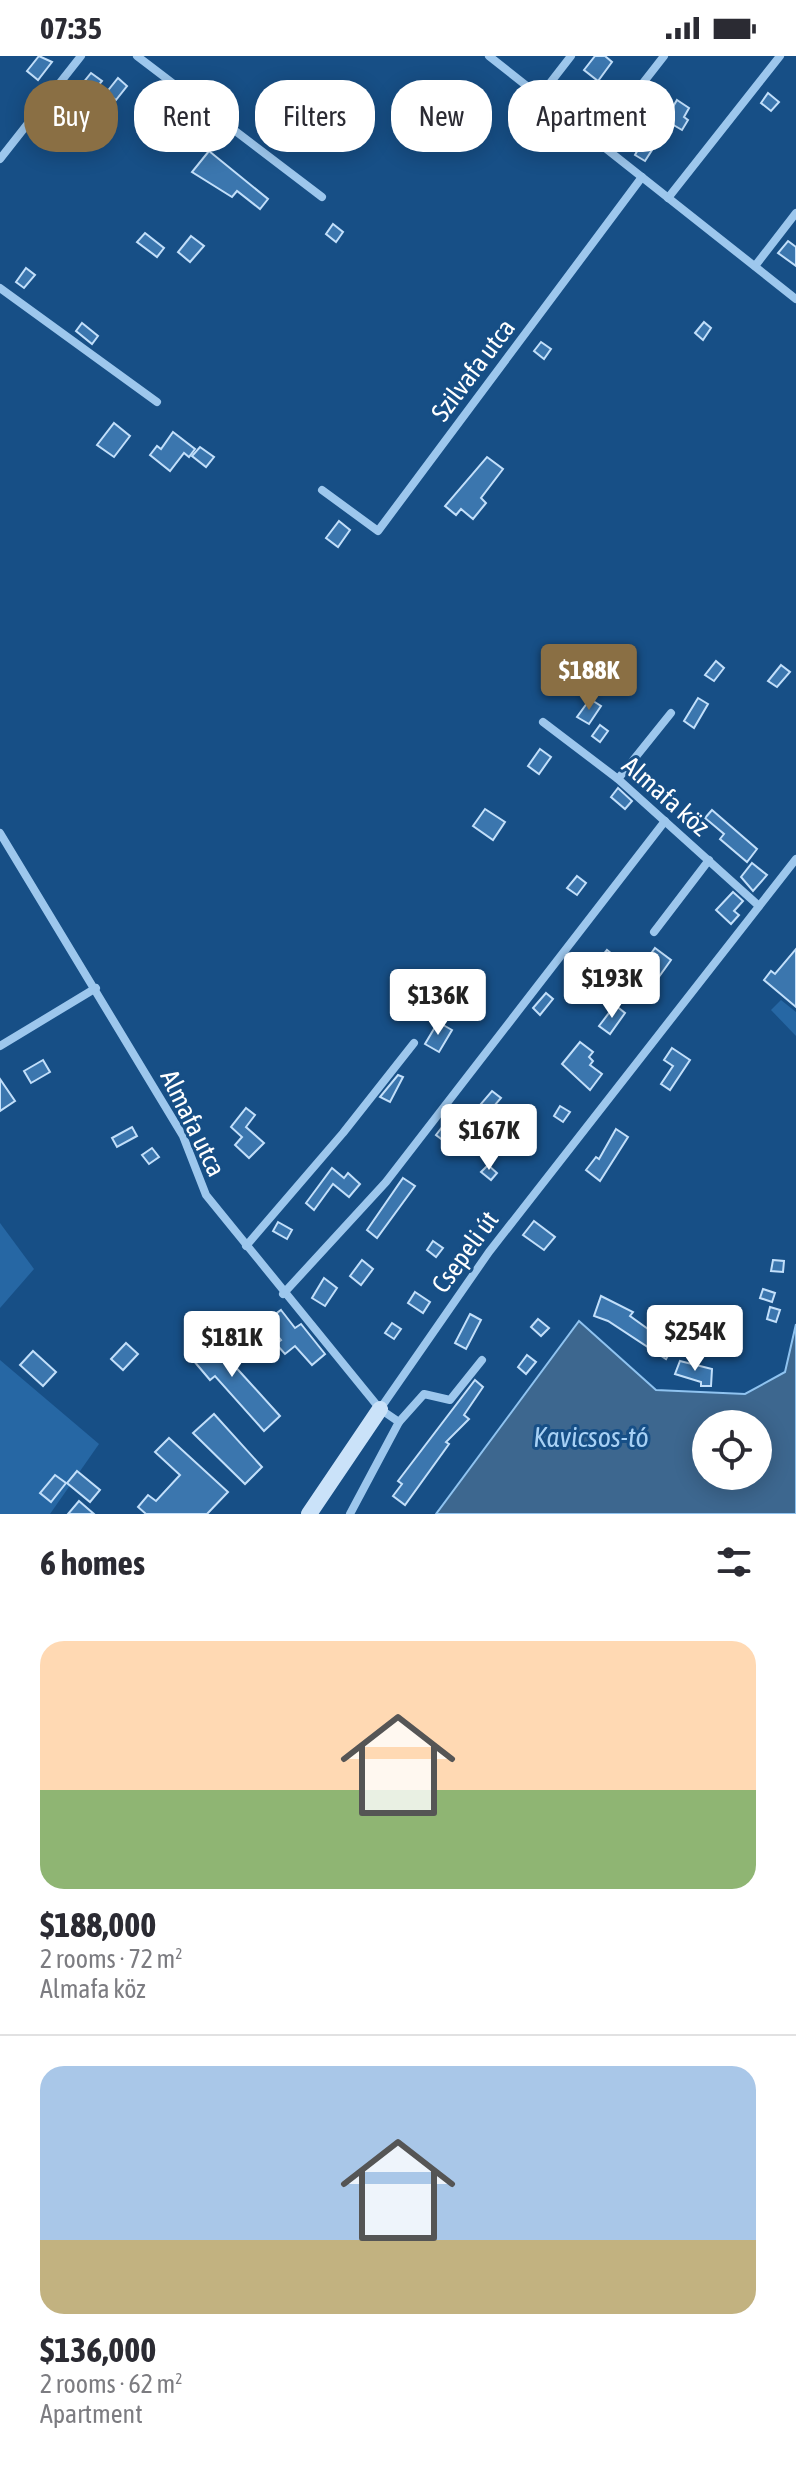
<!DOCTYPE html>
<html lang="en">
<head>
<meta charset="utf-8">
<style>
  :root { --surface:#fff; --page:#f2f2f3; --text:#2b2b33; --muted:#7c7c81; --line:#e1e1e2; --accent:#8a6f44 }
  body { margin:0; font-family:"Asap Condensed",sans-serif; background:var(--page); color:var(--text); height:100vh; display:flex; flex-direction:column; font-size:30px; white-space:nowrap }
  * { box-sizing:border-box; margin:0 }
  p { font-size:26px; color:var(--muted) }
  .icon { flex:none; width:44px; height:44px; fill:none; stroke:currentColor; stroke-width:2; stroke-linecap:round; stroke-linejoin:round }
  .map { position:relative; height:1458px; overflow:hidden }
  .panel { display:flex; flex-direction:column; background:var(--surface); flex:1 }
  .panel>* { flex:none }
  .banner { position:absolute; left:24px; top:24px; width:748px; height:72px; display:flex; gap:16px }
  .fabs { position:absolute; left:692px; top:1354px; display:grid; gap:16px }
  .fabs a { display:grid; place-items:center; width:80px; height:80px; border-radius:50%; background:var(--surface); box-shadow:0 4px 20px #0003; font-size:40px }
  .price { position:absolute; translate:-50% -68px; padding:0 18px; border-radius:8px; background:#fff; color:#222; font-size:26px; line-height:52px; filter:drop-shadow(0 2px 4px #0008) }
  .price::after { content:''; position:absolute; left:50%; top:48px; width:24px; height:18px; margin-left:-12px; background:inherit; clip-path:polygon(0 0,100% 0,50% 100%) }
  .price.current { background:var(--accent); color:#fff }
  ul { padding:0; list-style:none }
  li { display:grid; align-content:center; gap:16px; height:424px; padding:0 40px }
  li+li { border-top:2px solid var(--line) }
  li span { display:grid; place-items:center; height:248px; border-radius:24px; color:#555 }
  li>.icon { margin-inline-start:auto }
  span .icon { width:144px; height:144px; fill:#fffc; stroke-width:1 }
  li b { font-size:34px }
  h2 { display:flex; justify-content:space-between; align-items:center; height:96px; padding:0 40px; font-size:34px }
  .chip { padding:0 28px; border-radius:32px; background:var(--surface); box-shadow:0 4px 20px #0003; font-size:28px; line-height:72px }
  .chip.current { background:var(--accent); color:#fff }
  .status { display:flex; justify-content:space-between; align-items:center; height:56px; padding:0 40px; background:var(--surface); direction:ltr }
  .status svg { height:22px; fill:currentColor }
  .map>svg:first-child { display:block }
  .green { fill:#2667a4 }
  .water { fill:#3d678f; stroke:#8fc3f0; stroke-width:2; fill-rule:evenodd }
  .building { fill:#3b76ae; stroke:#c2dffa; stroke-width:2 }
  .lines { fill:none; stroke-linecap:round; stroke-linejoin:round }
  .street { stroke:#9dc7ed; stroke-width:8 }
  .secondary { stroke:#cae2f9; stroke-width:16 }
  .labels { text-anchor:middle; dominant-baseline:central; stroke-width:6; stroke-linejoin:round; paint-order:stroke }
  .street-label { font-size:26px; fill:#fff; stroke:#174f86 }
  .water-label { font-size:28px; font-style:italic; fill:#a8d1f5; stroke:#174f86 }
</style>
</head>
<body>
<div class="status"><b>07:35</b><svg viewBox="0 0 49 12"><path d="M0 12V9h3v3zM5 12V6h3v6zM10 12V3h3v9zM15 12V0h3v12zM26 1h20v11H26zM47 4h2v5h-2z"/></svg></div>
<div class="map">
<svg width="796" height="1458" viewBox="0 0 796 1458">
  <rect width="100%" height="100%" fill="#174f86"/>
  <g class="green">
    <path d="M781,944l15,12v24l-25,-26z"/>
    <path d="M0,1167l34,46 -34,39z"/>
    <path d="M0,1304l99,84 -49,70h-50z"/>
  </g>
  <path class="water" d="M579,1265l77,69 89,4 40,-22 11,-48v190h-360zM706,1368h52v52h-52z"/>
  <g class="building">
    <path d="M39,0l13,6 -14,18 -11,-9z"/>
    <path d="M595,0h10l7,6 -14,19 -14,-11z"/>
    <path d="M91,17l11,8 -9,11 -10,-9z"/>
    <path d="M118,22l9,8 -11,14 -10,-7z"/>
    <path d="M768,37l11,9 -8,9 -10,-8z"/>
    <path d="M677,44l12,8 -5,9 4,3 -6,10 -17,-10z"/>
    <path d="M148,46l9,7 -12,15 -9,-7z"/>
    <path d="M328,52l8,7 -9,11 -8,-7z"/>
    <path d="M69,53l10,7 -11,15 -10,-8z"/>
    <path d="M303,64l11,8 -7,8 -11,-8z"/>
    <path d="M179,66l10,8 -14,18 -10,-8z"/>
    <path d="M641,88l11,6 -7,11 -10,-6z"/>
    <path d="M209,95l59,48 -8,10 -23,-18 -5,6 -40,-25z"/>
    <path d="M333,168l10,8 -7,10 -10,-8z"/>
    <path d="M145,177l19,15 -7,9 -20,-15z"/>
    <path d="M191,180l13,10 -14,16 -12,-10z"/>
    <path d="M788,185l8,6v19l-18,-13z"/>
    <path d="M26,212l9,7 -11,13 -8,-6z"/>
    <path d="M704,266l7,6 -8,12 -8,-7z"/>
    <path d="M82,267l16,13 -6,8 -16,-13z"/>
    <path d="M541,286l10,7 -7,10 -10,-8z"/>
    <path d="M114,367l16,13 -16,21 -17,-12z"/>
    <path d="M173,376l22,17 -6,8 -5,-4 -14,18 -20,-16 7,-9 4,3z"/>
    <path d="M200,391l14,10 -8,10 -14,-11z"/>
    <path d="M487,401l16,12 -22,29 5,5 -13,16 -12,-10 -5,6 -11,-9z"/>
    <path d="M339,465l11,9 -12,17 -12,-9z"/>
    <path d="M716,605l8,7 -10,13 -9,-6z"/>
    <path d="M597,607l24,18 -7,10 -24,-18z"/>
    <path d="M781,609l9,7 -13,15 -9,-6z"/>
    <path d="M698,642l10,6 -14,24 -10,-7z"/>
    <path d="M590,643l11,7 -12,18 -12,-7z"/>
    <path d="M600,669l8,6 -8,11 -8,-6z"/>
    <path d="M540,693l11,8 -12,17 -11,-8z"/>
    <path d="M618,732l14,13 -7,8 -14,-12z"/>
    <path d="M485,753l20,13 -12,18 -20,-14z"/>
    <path d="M712,754l45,39 -10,13 -27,-23 4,-5 -19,-16z"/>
    <path d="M752,807l15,12 -14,16 -12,-14z"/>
    <path d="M577,820l9,7 -9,12 -10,-7z"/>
    <path d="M733,836l10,9 -9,10 5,4 -8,9 -15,-14z"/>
    <path d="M655,892l16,12 -13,18 -16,-12z"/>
    <path d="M796,893v58l-32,-27 7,-9 4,3z"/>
    <path d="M607,894l10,8 -10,12 -10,-8z"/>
    <path d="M546,937l7,6 -13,16 -7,-7z"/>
    <path d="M615,949l10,8 -15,21 -11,-8z"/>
    <path d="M438,966l14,8 -13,22 -14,-8z"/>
    <path d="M580,986l13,10 -4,5 4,4 -3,4 12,9 -12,16 -28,-26z"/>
    <path d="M672,992l18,12 -20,30 -9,-6 12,-18 -9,-6z"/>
    <path d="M43,1004l7,12 -19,11 -7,-12z"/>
    <path d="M398,1019l5,2 -13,25 -10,-5z"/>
    <path d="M0,1023l15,22 -15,10z"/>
    <path d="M492,1035l9,7 -12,14 -9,-7z"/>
    <path d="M560,1050l10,6 -7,10 -9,-6z"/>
    <path d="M246,1052l9,7 -9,12 18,16 -15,15 -14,-13 7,-8 -11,-10z"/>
    <path d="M450,1061l12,9 -14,18 -12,-9z"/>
    <path d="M482,1062l12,10 -8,9 -11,-10z"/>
    <path d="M132,1071l5,9 -20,11 -5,-9z"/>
    <path d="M616,1073l12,8 -28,44 -14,-11 10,-13 3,2z"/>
    <path d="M152,1092l7,9 -10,7 -7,-9z"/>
    <path d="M488,1109l9,8 -6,7 -10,-8z"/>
    <path d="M332,1112l12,10 4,-5 12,11 -11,13 -16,-13 -19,26 -8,-7z"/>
    <path d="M403,1122l12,8 -38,52 -10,-8z"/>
    <path d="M534,1165l21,16 -11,13 -21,-15z"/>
    <path d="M278,1166l14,8 -5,9 -14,-8z"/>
    <path d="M433,1185l10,7 -7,9 -9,-7z"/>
    <path d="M362,1204l11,9 -12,16 -11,-9z"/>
    <path d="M773,1204l11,1 -1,11 -12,-1z"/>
    <path d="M324,1222l13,10 -12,18 -13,-8z"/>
    <path d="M763,1233l12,4 -3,9 -12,-4z"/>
    <path d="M415,1236l15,10 -7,11 -15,-10z"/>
    <path d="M601,1240l32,16 -3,4 43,31 -7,12 -58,-38 -14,-5z"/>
    <path d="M770,1251l10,3 -4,12 -9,-3z"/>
    <path d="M281,1254l14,18 6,-4 24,30 -13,11 -17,-19 -10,8 -9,-10 5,-4 -15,-19z"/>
    <path d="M470,1258l11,6 -15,29 -11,-6z"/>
    <path d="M538,1263l11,9 -8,8 -10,-9z"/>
    <path d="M392,1267l9,6 -7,10 -9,-6z"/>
    <path d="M213,1276l23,26 -5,4 49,54 -16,15 -49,-55 -5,4 -22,-26z"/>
    <path d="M126,1287l12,11 -15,16 -12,-11z"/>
    <path d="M33,1295l23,21 -13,14 -23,-21z"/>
    <path d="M527,1299l9,7 -10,12 -8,-7z"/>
    <path d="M680,1305l32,8 -1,17h-10v-4l-26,-8z"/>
    <path d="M475,1324l8,7 -19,28 5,4 -23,23 3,2 -44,61 -12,-9 9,-12 -4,-3z"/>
    <path d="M214,1358l48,53 -17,17 -52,-51z"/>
    <path d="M169,1382l59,54 -21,22h-61l-8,-7 10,-12 8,6 24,-26 -25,-23z"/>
    <path d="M77,1415l23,19 -10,12 -23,-19z"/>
    <path d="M55,1419l11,8 -15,19 -11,-9z"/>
    <path d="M79,1445l15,13h-26z"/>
  </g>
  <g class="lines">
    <g class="street">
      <path d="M137,0l185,141"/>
      <path d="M489,0l307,243"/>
      <path d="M540,40l31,-40"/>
      <path d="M597,86l67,-86"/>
      <path d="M0,103l81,-103"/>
      <path d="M668,142l112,-142"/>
      <path d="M755,210l41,-53"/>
      <path d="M0,232l157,114"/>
      <path d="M322,434l56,41 264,-354"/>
      <path d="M543,666l75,57 141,127"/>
      <path d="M618,723l53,-66"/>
      <path d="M0,777l183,303 23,59 174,214 19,13 -49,92"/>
      <path d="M654,876l55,-72"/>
      <path d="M0,990l96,-58"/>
      <path d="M246,1190l97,-113 71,-90"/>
      <path d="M283,1238l103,-112 279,-361"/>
      <path d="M380,1353l109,-157 307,-393"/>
      <path d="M399,1366l25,-28 26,6 32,-40"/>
    </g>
    <path class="secondary" d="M309,1458l71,-105"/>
  </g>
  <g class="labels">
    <g class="street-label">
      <text transform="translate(473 314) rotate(-53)">Szilvafa utca</text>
      <text transform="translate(666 740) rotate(41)">Almafa köz</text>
      <text transform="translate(193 1067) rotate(64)">Almafa utca</text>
      <text transform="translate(465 1196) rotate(-54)">Csepeli út</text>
    </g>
    <g class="water-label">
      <text x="591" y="1381">Kavicsos-tó</text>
    </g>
  </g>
</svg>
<div class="fabs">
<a><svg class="icon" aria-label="locate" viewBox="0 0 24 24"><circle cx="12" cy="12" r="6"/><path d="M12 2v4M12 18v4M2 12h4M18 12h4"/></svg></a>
</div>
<b class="price current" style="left:589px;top:656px">$188K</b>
<b class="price" style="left:612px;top:964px">$193K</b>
<b class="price" style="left:438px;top:981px">$136K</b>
<b class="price" style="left:489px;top:1116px">$167K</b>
<b class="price" style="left:695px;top:1317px">$254K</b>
<b class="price" style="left:232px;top:1323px">$181K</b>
<div class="banner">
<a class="chip current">Buy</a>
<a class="chip">Rent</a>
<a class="chip">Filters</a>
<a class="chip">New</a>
<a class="chip">Apartment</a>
</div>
</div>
<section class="panel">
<h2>6 homes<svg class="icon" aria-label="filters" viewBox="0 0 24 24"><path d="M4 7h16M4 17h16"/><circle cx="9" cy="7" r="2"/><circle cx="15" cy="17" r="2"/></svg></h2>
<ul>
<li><span style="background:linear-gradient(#ffd9b3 60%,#8fb573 0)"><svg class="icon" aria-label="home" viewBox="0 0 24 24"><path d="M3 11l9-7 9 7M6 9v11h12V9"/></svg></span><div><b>$188,000</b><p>2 rooms · 72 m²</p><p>Almafa köz</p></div></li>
<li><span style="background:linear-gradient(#a9c7e8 70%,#c2b280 0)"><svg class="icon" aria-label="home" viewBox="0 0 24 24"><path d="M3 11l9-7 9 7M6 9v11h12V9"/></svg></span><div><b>$136,000</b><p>2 rooms · 62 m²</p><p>Apartment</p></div></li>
</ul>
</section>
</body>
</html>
